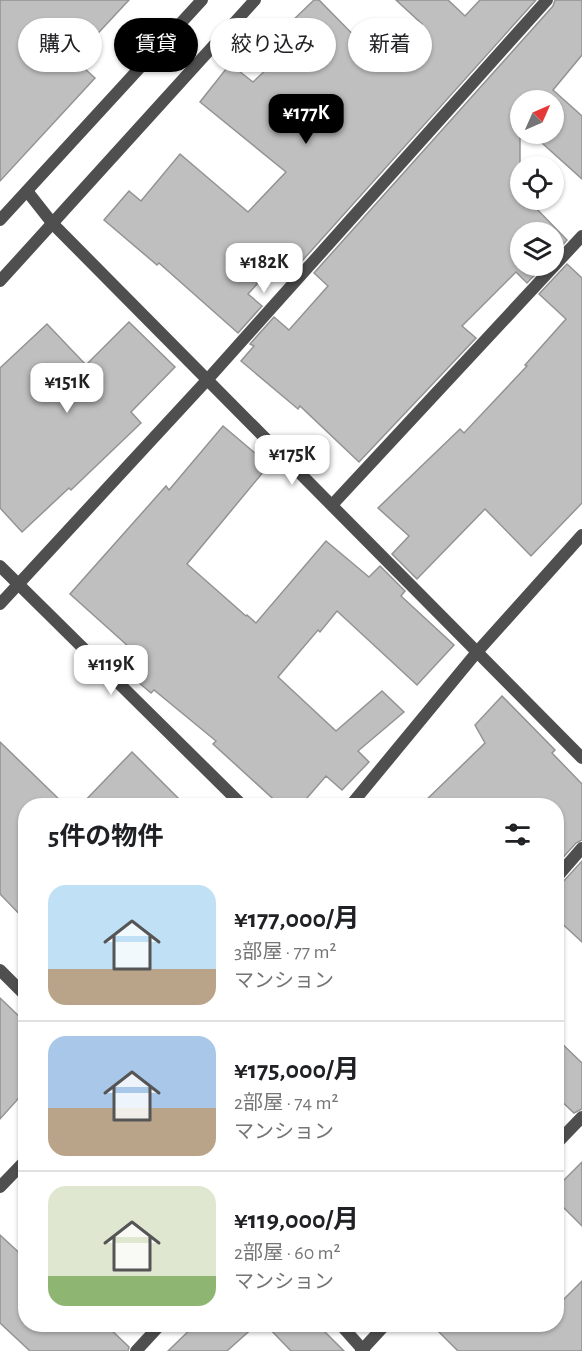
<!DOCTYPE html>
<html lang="ja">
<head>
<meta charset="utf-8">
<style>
  :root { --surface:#fff; --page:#f6f6f6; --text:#202124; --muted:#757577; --line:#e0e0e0; --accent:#000 }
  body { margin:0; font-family:"Alegreya Sans","Noto Sans JP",sans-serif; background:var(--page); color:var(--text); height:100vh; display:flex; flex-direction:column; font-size:22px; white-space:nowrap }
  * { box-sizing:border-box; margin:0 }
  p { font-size:20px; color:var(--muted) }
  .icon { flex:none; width:33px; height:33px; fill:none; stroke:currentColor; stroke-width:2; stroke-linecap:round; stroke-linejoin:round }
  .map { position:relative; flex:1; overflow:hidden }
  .drawer { position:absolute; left:18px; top:798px; width:546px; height:534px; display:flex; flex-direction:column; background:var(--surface); border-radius:24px; box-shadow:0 2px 4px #0004 }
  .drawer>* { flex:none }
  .top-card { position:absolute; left:18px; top:18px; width:546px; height:54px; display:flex; gap:12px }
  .needle { width:39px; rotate:45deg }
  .tools { position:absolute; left:510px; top:90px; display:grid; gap:12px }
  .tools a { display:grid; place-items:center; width:54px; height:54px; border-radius:50%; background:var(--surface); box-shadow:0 2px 4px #0004; font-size:30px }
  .price { position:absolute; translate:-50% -51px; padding:0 14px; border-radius:12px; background:#fff; color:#222; font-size:20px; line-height:39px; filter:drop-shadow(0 2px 3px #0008) }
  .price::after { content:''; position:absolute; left:50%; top:36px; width:18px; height:14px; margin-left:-9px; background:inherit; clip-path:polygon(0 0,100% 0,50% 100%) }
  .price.selected { background:var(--accent); color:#fff }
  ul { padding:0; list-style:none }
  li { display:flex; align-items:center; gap:18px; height:150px; padding:0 30px }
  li+li { border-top:2px solid var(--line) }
  li span { display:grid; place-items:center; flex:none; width:168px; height:120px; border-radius:18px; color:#555 }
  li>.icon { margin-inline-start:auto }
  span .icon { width:72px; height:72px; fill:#fffc; stroke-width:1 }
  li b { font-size:26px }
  h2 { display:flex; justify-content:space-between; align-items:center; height:72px; padding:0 30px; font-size:26px }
  .chip { padding:0 21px; border-radius:27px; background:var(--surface); box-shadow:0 2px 4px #0004; font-size:21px; line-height:54px }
  .chip.selected { background:var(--accent); color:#fff }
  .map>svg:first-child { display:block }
  .building { fill:#bfbfbf; stroke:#939393; stroke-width:1.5 }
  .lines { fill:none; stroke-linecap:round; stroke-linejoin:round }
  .minor { stroke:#4f4f4f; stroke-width:12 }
  .tertiary { stroke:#4f4f4f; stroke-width:12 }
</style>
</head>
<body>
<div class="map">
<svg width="582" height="1351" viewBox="0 0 582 1351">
  <rect width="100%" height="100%" fill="#fff"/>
  <g class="building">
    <path d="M0,0h129l-55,59 21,19 -95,103z"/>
    <path d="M314,0h5l63,64 40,-40 -26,-24h52l17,16 15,-16h56l-234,261 -13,-13 -41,46 14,12 -24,27 -79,-70 -2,2 -53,-45 25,-29 12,10 39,-47 68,58 38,-40 -86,-70 30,-38 23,18 47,-44 -12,-13z"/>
    <path d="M555,0h27v55l-29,35 29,26v63l-50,-45h22v-34h-34v100h8l39,40 -13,15v-23h-34v34h23l-16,17 -11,-11 -54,54 14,12 -117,124 -59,-56 -2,3 -57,-48 13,-15 -4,-2 24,-27 15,13 39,-44 -14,-13 239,-267z"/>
    <path d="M567,264l15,14v225l-51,53 -46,-47 -68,70 -25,-25 17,-18 -31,-28 82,-79 4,4 63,-67 -2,-1 41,-46 -27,-25z"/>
    <path d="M129,322l46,45 -44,45 10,11 -70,67 -2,-2 -47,44 -22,-24v-140l47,-44 39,41z"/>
    <path d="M223,426l46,39 -82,99 59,52 1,-1 9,8 70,-82 43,36 11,-11 25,25 -4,5 53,49 -37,40 -80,-74 -17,21 -2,-2 -40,47 58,54 46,-40 22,21 -46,39 11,11 -27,28 -16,-14 -26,30h-19l-68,-62 3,-3 -62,-51 -3,3 -27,-23 14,-15 -68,-61 96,-108 3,4z"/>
    <path d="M502,696l53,54 -3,3 30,31v56l-6,3 -20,22v-59h-136l65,-63 -10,-18z"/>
    <path d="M0,742l66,64h-40v115l-26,-27z"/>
    <path d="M132,752l54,54h-106z"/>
    <path d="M582,861v81l-26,-24v-32l6,-3z"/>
    <path d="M0,998l26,25v67l-26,29z"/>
    <path d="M556,1038l26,25v46l-8,4 -18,-17z"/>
    <path d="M582,1162v64l-26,-26v-12z"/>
    <path d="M0,1235l26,24v65h79l24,23 -1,4h-98l-30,-28z"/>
    <path d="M582,1281v70h-124l-27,-27h125v-17z"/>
    <path d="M196,1324h61l-30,27h-59z"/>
    <path d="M265,1324h52l27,27h-53z"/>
  </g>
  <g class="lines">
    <g class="minor">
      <path d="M27,191l26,33 529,534"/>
      <path d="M332,505l250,-269"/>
      <path d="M0,566l243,240"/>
      <path d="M0,604l208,-225 339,-379"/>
      <path d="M350,806l127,-154 105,-117"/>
      <path d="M556,878l26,-30"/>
      <path d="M0,970l26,26"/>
      <path d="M556,1144l26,-27"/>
      <path d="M0,1187l26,-27"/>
      <path d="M340,1324l24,27"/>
      <path d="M136,1351l25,-27"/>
      <path d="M361,1351l25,-27"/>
    </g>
    <g class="tertiary">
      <path d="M0,220l202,-220"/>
      <path d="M0,281l255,-281"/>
    </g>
  </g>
</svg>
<div class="tools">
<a><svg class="needle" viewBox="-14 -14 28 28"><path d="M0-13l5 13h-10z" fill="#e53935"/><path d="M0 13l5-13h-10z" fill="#757577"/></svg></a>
<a><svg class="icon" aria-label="locate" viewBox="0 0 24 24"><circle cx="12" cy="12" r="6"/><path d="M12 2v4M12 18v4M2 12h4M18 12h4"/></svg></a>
<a><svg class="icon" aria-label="layers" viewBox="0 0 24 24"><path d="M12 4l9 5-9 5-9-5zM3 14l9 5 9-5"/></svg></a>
</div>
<b class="price selected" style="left:306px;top:145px">¥177K</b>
<b class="price" style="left:264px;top:294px">¥182K</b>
<b class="price" style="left:67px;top:414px">¥151K</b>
<b class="price" style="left:292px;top:486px">¥175K</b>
<b class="price" style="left:111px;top:696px">¥119K</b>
<div class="top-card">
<a class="chip">購入</a>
<a class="chip selected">賃貸</a>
<a class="chip">絞り込み</a>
<a class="chip">新着</a>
</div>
<section class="drawer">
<h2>5件の物件<svg class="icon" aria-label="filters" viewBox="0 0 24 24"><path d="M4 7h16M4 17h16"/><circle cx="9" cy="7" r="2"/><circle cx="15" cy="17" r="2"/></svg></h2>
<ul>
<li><span style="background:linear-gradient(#bfe0f5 70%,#b9a48a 0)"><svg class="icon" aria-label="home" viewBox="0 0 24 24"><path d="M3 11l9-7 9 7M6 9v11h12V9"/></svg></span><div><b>¥177,000/月</b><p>3部屋 · 77 m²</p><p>マンション</p></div></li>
<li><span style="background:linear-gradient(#a9c7e8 60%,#b9a48a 0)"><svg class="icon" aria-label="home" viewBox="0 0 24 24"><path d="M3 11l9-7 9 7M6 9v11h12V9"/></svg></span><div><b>¥175,000/月</b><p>2部屋 · 74 m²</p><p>マンション</p></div></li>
<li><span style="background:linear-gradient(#dfe7d0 75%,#8fb573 0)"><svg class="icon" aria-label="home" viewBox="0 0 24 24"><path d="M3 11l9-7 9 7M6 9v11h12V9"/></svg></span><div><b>¥119,000/月</b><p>2部屋 · 60 m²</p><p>マンション</p></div></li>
</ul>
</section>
</div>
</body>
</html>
